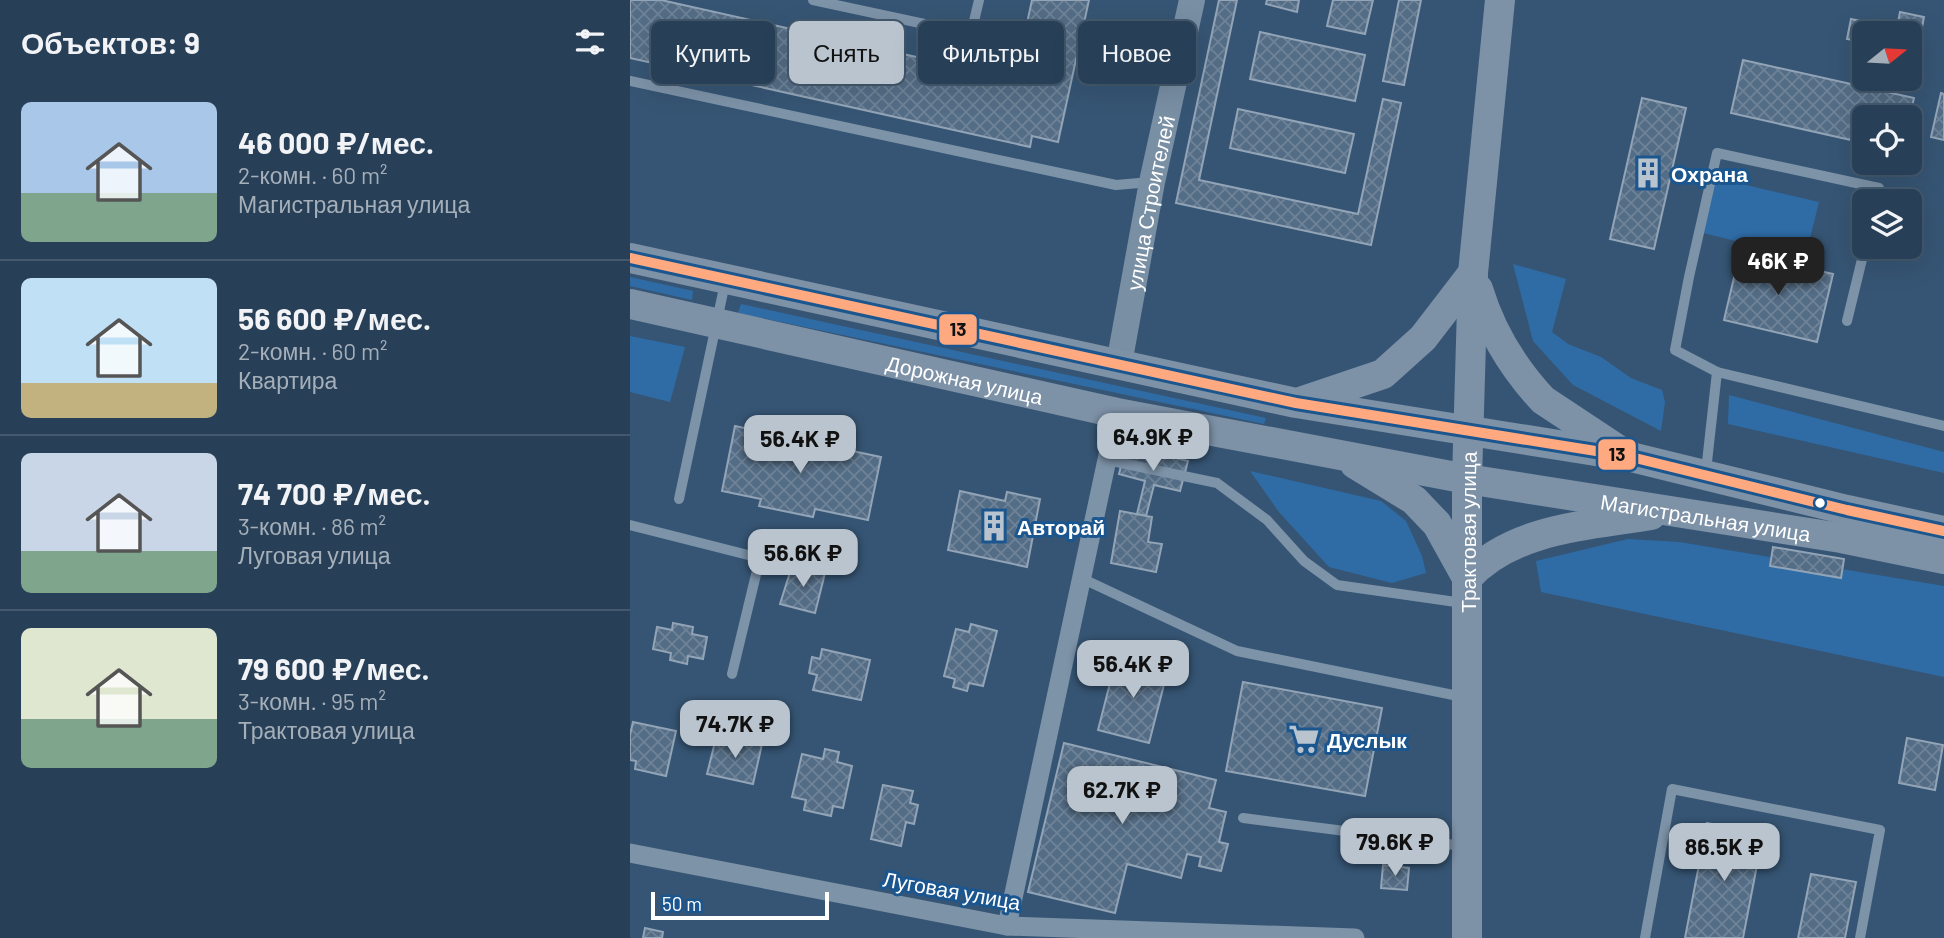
<!DOCTYPE html>
<html lang="ru">
<head>
<meta charset="utf-8">
<style>
  :root { --surface:#284057; --page:#30475d; --text:#f1f3f6; --muted:#a5afba; --line:#44596d; --accent:#b9c4ce }
  body { margin:0; font-family:Barlow,sans-serif; background:var(--page); color:var(--text); height:100vh; display:flex; flex-direction:column; font-size:26px; white-space:nowrap }
  * { box-sizing:border-box; margin:0 }
  p { font-size:23px; color:var(--muted) }
  .icon { flex:none; width:38px; height:38px; fill:none; stroke:currentColor; stroke-width:2; stroke-linecap:round; stroke-linejoin:round }
  .map { position:relative; flex:1; overflow:hidden }
  .sheet { display:flex; flex-direction:column; background:var(--surface); width:630px }
  .sheet>* { flex:none }
  .top-card { position:absolute; left:21px; top:21px; width:665px; height:63px; display:flex; gap:14px }
  .needle { width:46px; rotate:72deg }
  .tools { position:absolute; left:1222px; top:21px; display:grid; gap:14px }
  .tools a { display:grid; place-items:center; width:70px; height:70px; border-radius:10px; background:var(--surface); box-shadow:0 7px 28px #0002,0 0 0 2px var(--line); font-size:35px }
  .scale { position:absolute; left:21px; bottom:18px; width:178px; box-sizing:border-box; padding-left:7px; border:4px solid #fff; border-top:0; font-size:19px; line-height:24px; white-space:nowrap; color:#fff; -webkit-text-stroke:5px #1b568f; paint-order:stroke }
  .price { position:absolute; translate:-50% -60px; padding:0 16px; border-radius:14px; background:var(--accent); color:#111; font-size:23px; line-height:46px; filter:drop-shadow(0 2px 4px #0008) }
  .price::after { content:''; position:absolute; left:50%; top:42px; width:21px; height:16px; margin-left:-10px; background:inherit; clip-path:polygon(0 0,100% 0,50% 100%) }
  .price.current { background:#222; color:#fff }
  ul { padding:0; list-style:none }
  li { display:flex; align-items:center; gap:21px; height:175px; padding:0 21px }
  li+li { border-top:2px solid var(--line) }
  li span { display:grid; place-items:center; flex:none; width:196px; height:140px; border-radius:10px; color:#555 }
  li>.icon { margin-inline-start:auto }
  span .icon { width:84px; height:84px; fill:#fffc; stroke-width:1 }
  li b { font-size:30px }
  h2 { display:flex; justify-content:space-between; align-items:center; height:84px; padding:0 21px; font-size:30px }
  .tag { padding:0 24px; border-radius:10px; background:var(--surface); box-shadow:0 7px 28px #0002,0 0 0 2px var(--line); font-size:24px; line-height:63px }
  .tag.current { background:var(--accent); color:#111 }
  main { display:flex; flex:1; min-height:0 }
  .map>svg:first-child { display:block }
  .grass { fill:#2f6ca6 }
  .building { fill:url(#building-cross-hatch); stroke:#92a4b6; stroke-width:2 }
  .lines { fill:none; stroke-linecap:round; stroke-linejoin:round }
  .lane { stroke:#7d93a8; stroke-width:10 }
  .street { stroke:#7d93a8; stroke-width:19 }
  .secondary { stroke:#798fa4; stroke-width:26 }
  .primary { stroke:#7d91a7; stroke-width:30 }
  .bus-1-casing { stroke:#1b568f; stroke-width:16 }
  .bus-1 { stroke:#ffa980; stroke-width:10 }
  .bus-dot { fill:#fff; stroke:#1b568f; stroke-width:2.5 }
  .labels { text-anchor:middle; dominant-baseline:central; stroke-width:6; stroke-linejoin:round; paint-order:stroke }
  .poi-label { font-size:21px; font-weight:bold; fill:#fff; stroke:#1b568f; text-anchor:start }
  .street-label { font-size:21px; fill:#fff; stroke:#1b568f }
  .line-badge { stroke:#1b568f; stroke-width:2.5 }
  .pale-badge-label { font-size:19px; text-anchor:middle; font-weight:bold; fill:#111 }
</style>
</head>
<body>
<main>
<section class="sheet">
<h2>Объектов: 9<svg class="icon" aria-label="filters" viewBox="0 0 24 24"><path d="M4 7h16M4 17h16"/><circle cx="9" cy="7" r="2"/><circle cx="15" cy="17" r="2"/></svg></h2>
<ul>
<li><span style="background:linear-gradient(#a9c7e8 65%,#7fa58c 0)"><svg class="icon" aria-label="home" viewBox="0 0 24 24"><path d="M3 11l9-7 9 7M6 9v11h12V9"/></svg></span><div><b>46 000 ₽/мес.</b><p>2-комн. · 60 m²</p><p>Магистральная улица</p></div></li>
<li><span style="background:linear-gradient(#bfe0f5 75%,#c2b280 0)"><svg class="icon" aria-label="home" viewBox="0 0 24 24"><path d="M3 11l9-7 9 7M6 9v11h12V9"/></svg></span><div><b>56 600 ₽/мес.</b><p>2-комн. · 60 m²</p><p>Квартира</p></div></li>
<li><span style="background:linear-gradient(#c9d6e8 70%,#7fa58c 0)"><svg class="icon" aria-label="home" viewBox="0 0 24 24"><path d="M3 11l9-7 9 7M6 9v11h12V9"/></svg></span><div><b>74 700 ₽/мес.</b><p>3-комн. · 86 m²</p><p>Луговая улица</p></div></li>
<li><span style="background:linear-gradient(#dfe7d0 65%,#7fa58c 0)"><svg class="icon" aria-label="home" viewBox="0 0 24 24"><path d="M3 11l9-7 9 7M6 9v11h12V9"/></svg></span><div><b>79 600 ₽/мес.</b><p>3-комн. · 95 m²</p><p>Трактовая улица</p></div></li>
</ul>
</section>
<div class="map">
<svg width="1314" height="938" viewBox="0 0 1314 938">
  <defs>
    <pattern id="building-cross-hatch" width="8" height="8" patternUnits="userSpaceOnUse" patternTransform="scale(1.75)"><rect width="8" height="8" fill="#546d86"/><path d="M0 0l8 8M0 8l8-8" fill="none" stroke="#6e8398"/></pattern>
  </defs>
  <rect width="100%" height="100%" fill="#365574"/>
  <g class="grass">
    <path d="M1082,177l107,25 -14,56 -106,-26z"/>
    <path d="M883,264l53,15 -14,53 16,12 33,13 30,21 31,12 3,12 -4,29 -88,-46 -40,-44z"/>
    <path d="M0,277l63,14 -1,9 -62,-14z"/>
    <path d="M111,304l525,114 -2,6 -526,-111z"/>
    <path d="M0,336l55,11 -15,55 -40,-10z"/>
    <path d="M1099,395l215,57v21l-216,-49z"/>
    <path d="M620,471l131,30 25,20 16,35 4,17 -34,10 -63,-16 -50,-55z"/>
    <path d="M998,539l51,3 265,44v91l-403,-85 -5,-31z"/>
  </g>
  <g class="building">
    <path d="M0,0h31l354,79 17,-79h57l-31,142 -26,-6 -2,11 -400,-89z"/>
    <path d="M589,0h18l-38,180 159,34 25,-115 18,4 -30,142 -195,-42z"/>
    <path d="M637,0h32l-2,12 -31,-8z"/>
    <path d="M703,0h40l-8,34 -38,-8z"/>
    <path d="M769,0h22l-17,85 -21,-4z"/>
    <path d="M1270,12l24,5 -7,37 -8,-1v-20h-13z"/>
    <path d="M1221,19l34,7 -1,7h-20v9l-17,-3z"/>
    <path d="M630,32l105,23 -10,46 -105,-22z"/>
    <path d="M1113,60l171,38 -5,21v-2h-45v26l-133,-30z"/>
    <path d="M1311,93l3,1v46l-13,-3z"/>
    <path d="M1012,98l44,10 -32,141 -44,-10z"/>
    <path d="M608,109l116,25 -9,39 -115,-25z"/>
    <path d="M1110,252l93,22 -16,68 -93,-22z"/>
    <path d="M105,426l146,31 -13,63 -53,-11 -2,8 -54,-11 2,-7 -39,-8z"/>
    <path d="M496,446l62,15 -8,30 -26,-6 -8,31 -9,-2 8,-33 -26,-7z"/>
    <path d="M330,491l45,10 2,-9 33,7 -13,68 -79,-17z"/>
    <path d="M490,511l32,6 -4,25 14,2 -6,28 -45,-9z"/>
    <path d="M1143,547l71,12 -3,19 -71,-12z"/>
    <path d="M162,566l33,7 -10,40 -35,-9z"/>
    <path d="M43,623l20,4 -1,7 15,3 -4,22 -15,-3 -1,8 -17,-4 1,-7 -18,-4 4,-22 15,3z"/>
    <path d="M341,624l26,7 -14,55 -14,-3 -2,8 -14,-4 2,-8 -11,-3 12,-47 13,3z"/>
    <path d="M192,649l48,11 -9,40 -48,-10 4,-15 -8,-2 3,-16 8,2z"/>
    <path d="M487,656l51,13 -19,74 -51,-13z"/>
    <path d="M613,682l139,26 -17,88 -139,-25z"/>
    <path d="M3,722l43,9 -10,45 -31,-7 1,-8 -6,-1v-25z"/>
    <path d="M95,736l37,8 -9,40 -46,-10 9,-36 9,2z"/>
    <path d="M1277,738l36,7 -8,45 -36,-7z"/>
    <path d="M434,743l152,37 -7,28 17,4 -7,30 9,2 -7,27 -22,-5 2,-9 -14,-3 -6,24 -54,-14 -12,49 -87,-21z"/>
    <path d="M195,749l14,3 -2,10 15,4 -9,42 -10,-2 -2,10 -27,-6 2,-10 -14,-3 10,-43 21,5z"/>
    <path d="M253,785l30,6 -3,12 8,2 -4,19 -8,-2 -5,24 -30,-7z"/>
    <path d="M1077,823l56,11 -20,104h-58z"/>
    <path d="M753,865l26,3 -2,22 -26,-2z"/>
    <path d="M1181,874l45,8 -11,56h-47z"/>
    <path d="M15,928l18,4 -1,6h-19z"/>
  </g>
  <g class="lines">
    <g class="lane">
      <path d="M183,0l158,34 8,-34"/>
      <path d="M0,81l486,104 35,-3"/>
      <path d="M1217,321l18,-74"/>
      <path d="M1087,372l227,54"/>
      <path d="M477,460l110,23 50,37 37,41 33,24 126,18"/>
      <path d="M1076,471l11,-99 -42,-22 14,-73 28,-124 162,35 -3,13"/>
      <path d="M49,499l46,-216"/>
      <path d="M0,525l130,33 -28,116"/>
      <path d="M451,578l156,73 226,46"/>
      <path d="M613,818l220,28"/>
      <path d="M1015,938l27,-149 208,41 -20,108"/>
    </g>
    <g class="street">
      <path d="M0,853l377,73 348,12"/>
      <path d="M377,926l110,-513"/>
    </g>
    <path class="secondary" id="s1" d="M489,364l33,-182 40,-182"/>
    <g class="primary">
      <path d="M0,258l666,145 331,53 220,54 97,21"/>
      <path d="M848,289c13,43 34,78 65,111l77,51"/>
      <path id="s2" d="M0,304l487,109 350,66 374,59 103,21"/>
      <path d="M673,401l80,-27 40,-36 50,-65"/>
      <path d="M725,464l59,36 23,24 30,54c46,-50 120,-52 184,-63"/>
      <path id="s3" d="M837,938v-459l6,-206 27,-273"/>
    </g>
    <g class="bus-1-casing">
      <path id="bus-1" d="M0,258l666,145 331,53 220,54 97,21"/>
    </g>
    <use href="#bus-1" class="bus-1"/>
  </g>
  <defs>
    <g id="building-bare" transform="scale(2.415)"><path d="M-4-6H4V6H1V3H-1V6H-4ZM-2.5-4.3h1.7v1.8h-1.7ZM.8-4.3h1.7v1.8H.8ZM-2.5-1h1.7V.8h-1.7ZM.8-1h1.7V.8H.8Z" fill="#b9c4ce" stroke="#1b568f" stroke-width="2.5" paint-order="stroke"/></g>
    <g id="supermarket-bare" transform="scale(2.415)"><path d="M-6-5.5h2.5l.6 2H6L4.5 2H-2.5L-4.4-4H-6ZM-1.5 3.2a1.3 1.3 0 1 0 .1 0ZM3 3.2a1.3 1.3 0 1 0 .1 0Z" fill="#b9c4ce" stroke="#1b568f" stroke-width="2.5" paint-order="stroke"/></g>
  </defs>
  <g fill-rule="evenodd">
    <use href="#building-bare" x="1018" y="173"/>
    <use href="#building-bare" x="364" y="526"/>
    <use href="#supermarket-bare" x="674" y="739"/>
  </g>
  <circle class="bus-dot" cx="1190" cy="503" r="6"/>
  <g class="labels">
    <g class="poi-label">
      <text x="1041" y="173">Охрана</text>
      <text x="387" y="526">Авторай</text>
      <text x="697" y="739">Дуслык</text>
    </g>
    <g class="street-label">
      <text stroke="none"><textPath href="#s1" startOffset="164">улица Строителей</textPath></text>
      <text stroke="none"><textPath href="#s2" startOffset="343">Дорожная улица</textPath></text>
      <text stroke="none"><textPath href="#s2" startOffset="1097">Магистральная улица</textPath></text>
      <text stroke="none"><textPath href="#s3" startOffset="406">Трактовая улица</textPath></text>
      <text transform="translate(322 890) rotate(10)">Луговая улица</text>
    </g>
  </g>
  <g class="line-badge">
    <rect x="308" y="313" width="40" height="33" rx="7" fill="#ffa980"/>
    <rect x="967" y="438" width="40" height="33" rx="7" fill="#ffa980"/>
  </g>
  <g class="pale-badge-label">
    <text x="328" y="336">13</text>
    <text x="987" y="461">13</text>
  </g>
</svg>
<div class="tools">
<a><svg class="needle" viewBox="-14 -14 28 28"><path d="M0-13l5 13h-10z" fill="#e53935"/><path d="M0 13l5-13h-10z" fill="#a5afba"/></svg></a>
<a><svg class="icon" aria-label="locate" viewBox="0 0 24 24"><circle cx="12" cy="12" r="6"/><path d="M12 2v4M12 18v4M2 12h4M18 12h4"/></svg></a>
<a><svg class="icon" aria-label="layers" viewBox="0 0 24 24"><path d="M12 4l9 5-9 5-9-5zM3 14l9 5 9-5"/></svg></a>
</div>
<div class="scale">50 m</div>
<b class="price current" style="left:1148px;top:297px">46K ₽</b>
<b class="price" style="left:523px;top:473px">64.9K ₽</b>
<b class="price" style="left:170px;top:475px">56.4K ₽</b>
<b class="price" style="left:173px;top:589px">56.6K ₽</b>
<b class="price" style="left:503px;top:700px">56.4K ₽</b>
<b class="price" style="left:105px;top:760px">74.7K ₽</b>
<b class="price" style="left:492px;top:826px">62.7K ₽</b>
<b class="price" style="left:765px;top:878px">79.6K ₽</b>
<b class="price" style="left:1094px;top:883px">86.5K ₽</b>
<div class="top-card">
<a class="tag">Купить</a>
<a class="tag current">Снять</a>
<a class="tag">Фильтры</a>
<a class="tag">Новое</a>
</div>
</div>
</main>
</body>
</html>
